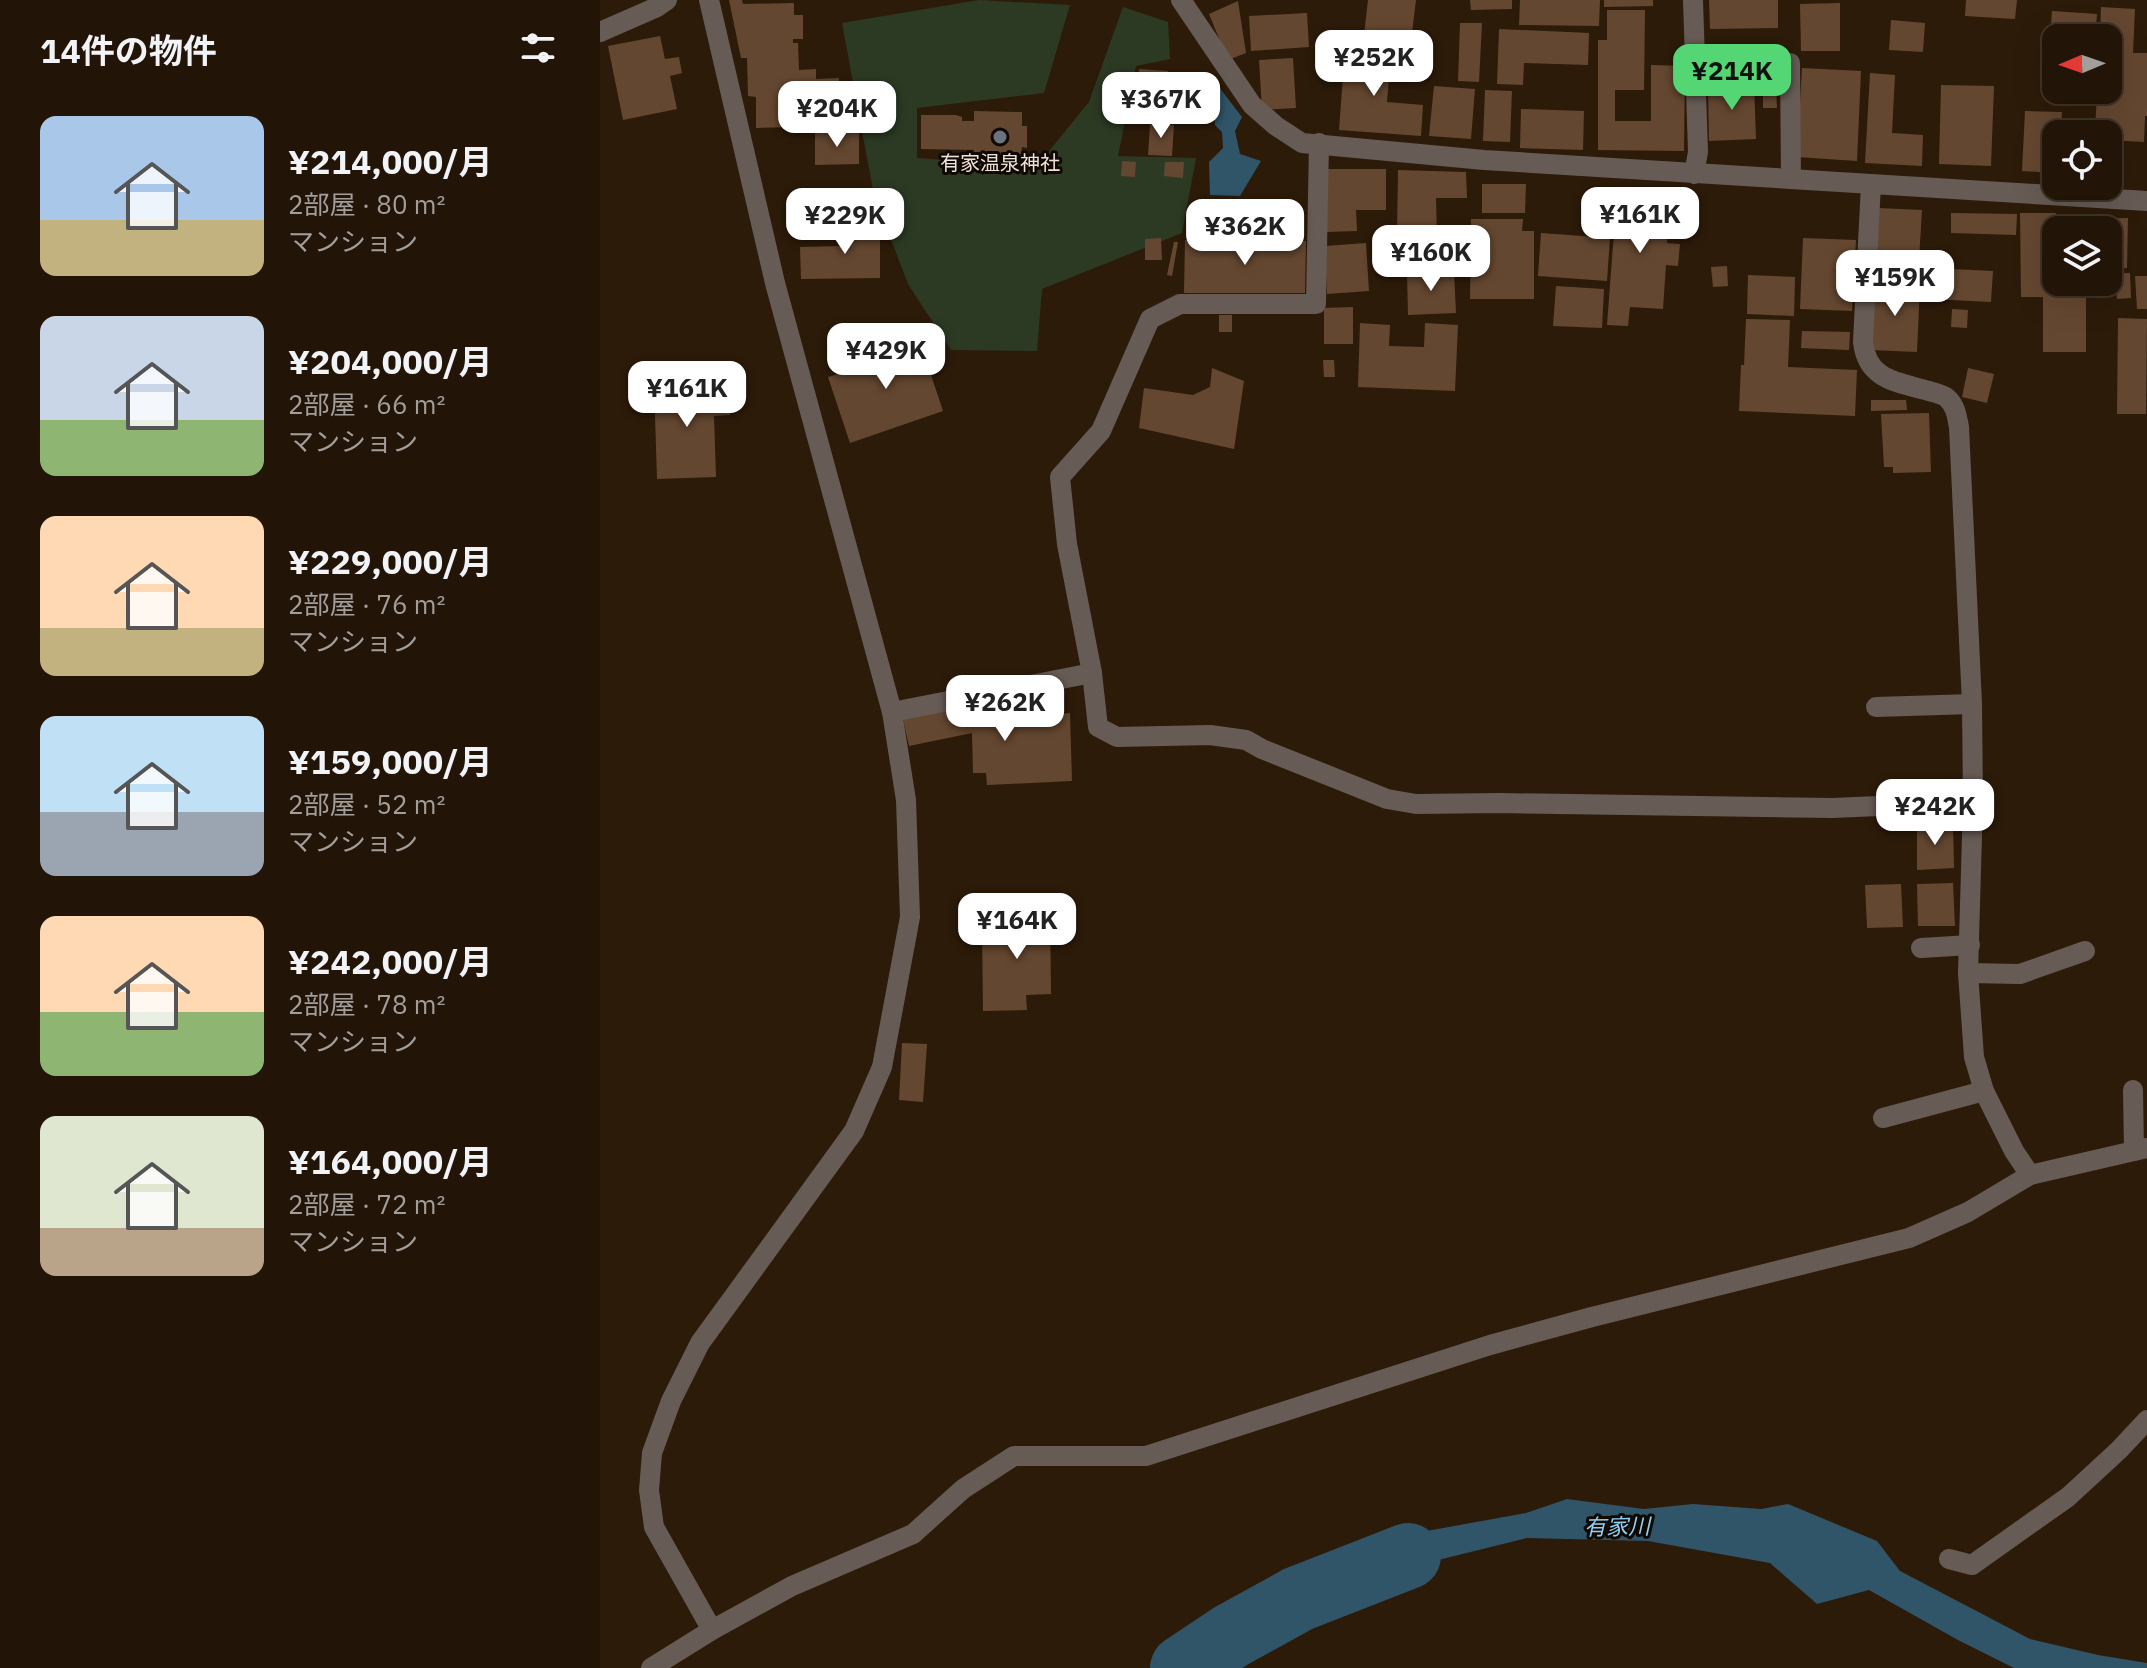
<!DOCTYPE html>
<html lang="ja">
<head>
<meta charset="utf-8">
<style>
  :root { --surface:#221407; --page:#2e2115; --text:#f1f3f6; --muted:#a29e9b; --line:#3f3328; --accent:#53d673 }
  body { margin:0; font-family:"IBM Plex Sans","Noto Sans JP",sans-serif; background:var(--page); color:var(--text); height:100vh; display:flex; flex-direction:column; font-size:30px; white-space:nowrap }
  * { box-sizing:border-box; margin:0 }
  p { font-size:26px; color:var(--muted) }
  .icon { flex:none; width:44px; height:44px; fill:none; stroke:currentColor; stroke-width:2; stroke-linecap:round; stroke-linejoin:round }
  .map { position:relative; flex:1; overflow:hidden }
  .panel { display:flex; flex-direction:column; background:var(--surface); width:600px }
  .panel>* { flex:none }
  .needle { width:52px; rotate:268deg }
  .tools { position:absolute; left:1442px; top:24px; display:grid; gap:16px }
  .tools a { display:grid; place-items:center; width:80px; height:80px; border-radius:16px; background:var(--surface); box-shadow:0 8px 32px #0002,0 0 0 2px var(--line); font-size:40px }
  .price { position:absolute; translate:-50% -68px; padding:0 18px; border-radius:16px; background:#fff; color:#222; font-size:26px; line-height:52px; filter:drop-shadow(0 2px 4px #0008) }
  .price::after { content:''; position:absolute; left:50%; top:48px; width:24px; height:18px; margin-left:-12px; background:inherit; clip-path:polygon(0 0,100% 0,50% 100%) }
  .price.on { background:var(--accent); color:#111 }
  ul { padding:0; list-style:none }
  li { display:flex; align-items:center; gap:24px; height:200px; padding:0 40px }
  li span { display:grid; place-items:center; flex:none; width:224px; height:160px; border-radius:16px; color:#555 }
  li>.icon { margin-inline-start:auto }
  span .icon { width:96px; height:96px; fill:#fffc; stroke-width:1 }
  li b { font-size:34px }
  h2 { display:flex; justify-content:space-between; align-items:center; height:96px; padding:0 40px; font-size:34px }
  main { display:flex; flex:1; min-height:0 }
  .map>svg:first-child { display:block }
  .green { fill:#2c3a24 }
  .water { fill:#305468 }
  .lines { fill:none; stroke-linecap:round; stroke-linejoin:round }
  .river { stroke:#305468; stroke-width:66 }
  .building { fill:#644730 }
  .minor { stroke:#675b55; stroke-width:20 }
  .worship-dot { fill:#6b7280; stroke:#0f0803; stroke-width:3 }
  .labels { text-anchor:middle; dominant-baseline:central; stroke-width:6; stroke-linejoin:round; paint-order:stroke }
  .poi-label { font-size:20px; fill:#efe3d8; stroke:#0f0803 }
  .water-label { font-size:22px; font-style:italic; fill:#8fd0f4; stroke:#0f0803 }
</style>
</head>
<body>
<main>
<section class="panel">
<h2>14件の物件<svg class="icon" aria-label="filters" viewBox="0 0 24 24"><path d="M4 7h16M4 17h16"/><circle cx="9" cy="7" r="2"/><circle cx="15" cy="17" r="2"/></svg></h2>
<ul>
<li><span style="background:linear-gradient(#a9c7e8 65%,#c2b280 0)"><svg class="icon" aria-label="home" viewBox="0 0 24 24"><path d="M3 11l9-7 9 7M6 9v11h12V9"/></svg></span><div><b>¥214,000/月</b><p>2部屋 · 80 m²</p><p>マンション</p></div></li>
<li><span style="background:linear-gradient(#c9d6e8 65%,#8fb573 0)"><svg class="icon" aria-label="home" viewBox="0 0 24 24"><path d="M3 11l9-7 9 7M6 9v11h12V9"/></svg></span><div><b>¥204,000/月</b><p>2部屋 · 66 m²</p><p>マンション</p></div></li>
<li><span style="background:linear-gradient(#ffd9b3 70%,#c2b280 0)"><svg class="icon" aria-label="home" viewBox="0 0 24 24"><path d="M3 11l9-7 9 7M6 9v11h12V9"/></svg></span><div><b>¥229,000/月</b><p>2部屋 · 76 m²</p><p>マンション</p></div></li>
<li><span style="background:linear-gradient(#bfe0f5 60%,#9aa5b1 0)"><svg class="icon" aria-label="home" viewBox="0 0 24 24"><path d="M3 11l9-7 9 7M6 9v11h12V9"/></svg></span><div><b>¥159,000/月</b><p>2部屋 · 52 m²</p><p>マンション</p></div></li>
<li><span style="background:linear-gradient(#ffd9b3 60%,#8fb573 0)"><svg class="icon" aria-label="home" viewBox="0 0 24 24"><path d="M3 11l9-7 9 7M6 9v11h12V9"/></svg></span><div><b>¥242,000/月</b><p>2部屋 · 78 m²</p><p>マンション</p></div></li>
<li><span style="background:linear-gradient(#dfe7d0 70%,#b9a48a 0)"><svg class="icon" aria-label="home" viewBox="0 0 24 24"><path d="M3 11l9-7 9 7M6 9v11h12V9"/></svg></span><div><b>¥164,000/月</b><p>2部屋 · 72 m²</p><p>マンション</p></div></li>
</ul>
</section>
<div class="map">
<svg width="1547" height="1668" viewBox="0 0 1547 1668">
  <rect width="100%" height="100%" fill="#2d1b09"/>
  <path class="green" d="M379,0l91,5 -26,88 -127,15v50l119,9 53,-65 34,-95 45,15 2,37 -34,7 -18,90 78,2 -14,75 -140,56 -5,62 -86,-1 -43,-66 -34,-89 -32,-172z"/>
  <g class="water">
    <path d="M612,78l30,39 -7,14 5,23 21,7 -21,35 -30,-1 -1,-33 14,-14 -1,-16 -7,-7z"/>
    <path d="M967,1499l77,10 49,-5 68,5 27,-5 89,37 23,30 130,68 68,16 49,8v5h-133l-56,-28 -89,-50 -52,14 -47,-41 -122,-22 -121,-3 -242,60 136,-66 105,-19z"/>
  </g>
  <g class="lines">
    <path class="river" d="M583,1668l48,-32 67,-37 110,-43"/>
  </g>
  <g class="building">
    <path d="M129,0h13l1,4 51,-1v12h9v24h-10v4h5l1,27 17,-1v10l23,-1v48l-83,2v-31l-8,-1 -1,-38h-6z"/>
    <path d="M768,0h48l-6,50 -47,-6z"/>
    <path d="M870,0h42v9l-41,1z"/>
    <path d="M920,0h80l-1,26 -80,-1z"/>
    <path d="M1004,0h49v6l-49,1z"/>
    <path d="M1109,0h69v28l-68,1z"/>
    <path d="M1366,0h51l-2,19 -50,-3z"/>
    <path d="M638,1l8,52 -18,7 -19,-46z"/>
    <path d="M1240,3v48h-39l-1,-47z"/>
    <path d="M1501,7l34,2 -2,44h14v63h-2l-1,26 -36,-2v-6h-13l2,-44h11v-52h-8z"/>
    <path d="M1007,10h38l-1,80h-29v31h36v-56l34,1 -1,85 -86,-1v-110h9z"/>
    <path d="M1452,11l45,3 -2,24h-39v14h-7z"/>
    <path d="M707,13l2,34 -58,4 -2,-35z"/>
    <path d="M1291,20l34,3 -2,29 -34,-2z"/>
    <path d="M860,23h22l-3,59 -21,-1z"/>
    <path d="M899,29l90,4 -1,32 -64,-2 -1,22 -26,-1z"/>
    <path d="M60,36l5,23 14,-2 3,16 -12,3 7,33 -54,11 -15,-74z"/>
    <path d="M745,50l46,3 -4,49 36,3 -2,31 -82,-6z"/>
    <rect x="1110" y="50" width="12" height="20"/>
    <path d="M693,58l3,50 -34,2 -3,-50z"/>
    <path d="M1202,68l59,3 -4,90 -60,-4z"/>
    <path d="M539,69l29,2 -3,42 -28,-2z"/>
    <path d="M1270,73l25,2 -3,58 31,2 -1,31 -57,-3z"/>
    <path d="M1154,83l2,56 -47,2 -1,-57z"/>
    <path d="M1341,85l53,1 -3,80 -52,-2z"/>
    <path d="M834,86l41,3 -4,50 -42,-3z"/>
    <path d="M1176,86l1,22h-14v-21z"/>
    <path d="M885,90l27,1 -2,51 -27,-1z"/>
    <path d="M921,109l63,2 -1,39 -63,-2z"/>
    <path d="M374,111l48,1v14h5v22l-5,-1 -1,9h-48l1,-6 -53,-1v-34h35l6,2v4h12z"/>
    <path d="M1425,111l37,1 -1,22h-5v39l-34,-2z"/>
    <path d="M550,124l24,1 -2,31 -24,-1z"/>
    <path d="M215,133h44v31l-44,1z"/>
    <path d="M522,161l14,1 -1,15 -14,-1z"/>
    <path d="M565,162h19l-1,16 -19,-2z"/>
    <path d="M726,169h60v41h-30l1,21 -31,1z"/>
    <path d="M798,170l68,2 1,26h-31l1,39 -40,-1z"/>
    <path d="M882,184h44l-1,29h-43z"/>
    <path d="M1017,192l54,4 -4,47 13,1 -2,22 -12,-1 -3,44 -33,-2 -2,19 -21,-1z"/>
    <path d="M1278,208l44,2 -4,66 -43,-2z"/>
    <path d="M1351,213l66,1 -1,21 -65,-2z"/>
    <path d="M1420,213h36v69h22v12h8v58h-43v-55h-22z"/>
    <path d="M646,217l1,17 -59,1v-17z"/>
    <path d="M1528,218l-1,50h-19v-38h-28v-11z"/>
    <path d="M871,219h52l-1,12h12v68h-64z"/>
    <path d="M280,224v54l-79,1 -1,-32 40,-1v-21z"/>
    <path d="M941,233l69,5 -3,43 -69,-5z"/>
    <path d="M561,238l1,22h-17v-21z"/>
    <path d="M1203,238l53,2 -4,71 -52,-2z"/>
    <path d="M585,240l121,1 -1,52h-121z"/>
    <path d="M574,242h4l-6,34 -5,-1z"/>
    <path d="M766,243l3,48 -42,3 -2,-48z"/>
    <rect x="849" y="247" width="18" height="15"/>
    <path d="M1127,266l1,20 -15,1 -2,-20z"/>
    <path d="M1331,268l62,3 -2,31 -61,-3z"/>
    <path d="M854,271l2,42 -48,2 -1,-42z"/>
    <path d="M1530,273l1,25 -14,1 -1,-10h-5l-1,-15z"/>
    <path d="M1148,275l47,2 -1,39 -47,-2z"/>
    <path d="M1535,276h12v33h-10z"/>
    <path d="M1273,283l47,2 -3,67 -47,-2z"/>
    <path d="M956,286l48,3 -2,39 -49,-2z"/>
    <path d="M753,307v37h-29v-36z"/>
    <path d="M1352,309l16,1 -1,18 -16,-1z"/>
    <rect x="619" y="315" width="13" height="17"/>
    <path d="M1518,318l29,1 -1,95h-29z"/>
    <path d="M1146,319l44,1 -2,47 69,3 -2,46 -116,-5 2,-46h3z"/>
    <path d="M760,323l30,2 -1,21 35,1 1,-24 33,2 -3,66 -97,-4z"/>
    <path d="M1202,331l48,1 -1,18 -48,-2z"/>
    <path d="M312,339l2,8 7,-2 22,66 -93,32 -22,-66 30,-9 -3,-10z"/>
    <path d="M723,360h11l1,17h-11z"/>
    <path d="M612,368l32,13 -10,68 -95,-21 5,-40 49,7 17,-8z"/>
    <path d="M1368,368l26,6 -7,29 -25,-6z"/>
    <path d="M113,383v11l16,-1 1,22 -16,1 2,61 -59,2 -3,-95z"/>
    <path d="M1271,400h35l1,10 -36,1z"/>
    <path d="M1329,413l2,59 -38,1v-6h-9l-3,-53z"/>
    <path d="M426,703l2,13 42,-3 2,68 -85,4 -1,-12h-13l-1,-40 -63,13 -6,-27 65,-14 3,17h29l-2,-17z"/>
    <path d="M1353,825l1,43 -37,2v-44z"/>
    <path d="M1353,883l2,43h-37l-1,-42z"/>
    <path d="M1301,884l2,43 -36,1 -2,-43z"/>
    <path d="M414,910h36l1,84 -25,1 1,15 -44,1 -1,-83 33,-1z"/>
    <path d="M302,1043l25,1 -4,58 -24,-2z"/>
  </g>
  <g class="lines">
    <g class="minor">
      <path d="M109,0l66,283 117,429 14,88 4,117 -28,150 -28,64 -154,212 -29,58 -19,52 -3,37 5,37 58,103"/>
      <path d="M581,0l71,105 24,21 26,17 182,17 663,41"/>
      <path d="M1093,0l5,152 -4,22"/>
      <path d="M0,32l57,-25 10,-7"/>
      <path d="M1190,63l1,116"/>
      <path d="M719,143l-3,161h-136l-30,15 -49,112 -41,46 7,67 25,129 6,54 19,10 93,-2 36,5 16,9 125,50 29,5 83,-1 333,5 141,-6"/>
      <path d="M1271,184l-8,158c4,38 34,40 66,49 6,2 13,3 18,7 9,8 10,19 12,29l13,277 1,98 -5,171 6,84 10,34 30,60 16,24"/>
      <path d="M1276,707l96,-3"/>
      <path d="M292,712l200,-39"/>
      <path d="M1321,948l49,-3"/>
      <path d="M1368,973l52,1 65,-23"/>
      <path d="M1533,1090l1,61"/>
      <path d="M1283,1118l101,-27"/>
      <path d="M1349,1559l23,6 96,-68 51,-47 28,-30"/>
      <path d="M51,1668l61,-38 80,-44 121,-52 50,-45 51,-33h132l344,-111 102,-28 317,-79 59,-26 62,-37 117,-27"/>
    </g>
  </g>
  <circle class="worship-dot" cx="400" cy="137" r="8"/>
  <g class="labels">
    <g class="poi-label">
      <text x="400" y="162">有家温泉神社</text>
    </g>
    <g class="water-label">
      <text transform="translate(1017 1526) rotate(-1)">有家川</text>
    </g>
  </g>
</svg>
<div class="tools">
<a><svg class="needle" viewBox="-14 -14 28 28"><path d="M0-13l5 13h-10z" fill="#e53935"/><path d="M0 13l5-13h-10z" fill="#a29e9b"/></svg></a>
<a><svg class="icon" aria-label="locate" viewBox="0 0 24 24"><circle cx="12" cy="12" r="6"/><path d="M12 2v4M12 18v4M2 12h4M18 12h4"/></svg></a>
<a><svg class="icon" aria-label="layers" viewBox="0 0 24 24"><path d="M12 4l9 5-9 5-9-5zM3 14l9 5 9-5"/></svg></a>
</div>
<b class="price" style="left:774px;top:98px">¥252K</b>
<b class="price on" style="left:1132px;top:112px">¥214K</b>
<b class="price" style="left:561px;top:140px">¥367K</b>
<b class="price" style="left:237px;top:149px">¥204K</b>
<b class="price" style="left:1040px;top:255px">¥161K</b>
<b class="price" style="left:245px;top:256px">¥229K</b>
<b class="price" style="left:645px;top:267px">¥362K</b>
<b class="price" style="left:831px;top:293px">¥160K</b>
<b class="price" style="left:1295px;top:318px">¥159K</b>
<b class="price" style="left:286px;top:391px">¥429K</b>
<b class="price" style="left:87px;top:429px">¥161K</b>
<b class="price" style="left:405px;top:743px">¥262K</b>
<b class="price" style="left:1335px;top:847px">¥242K</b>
<b class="price" style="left:417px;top:961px">¥164K</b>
</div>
</main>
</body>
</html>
